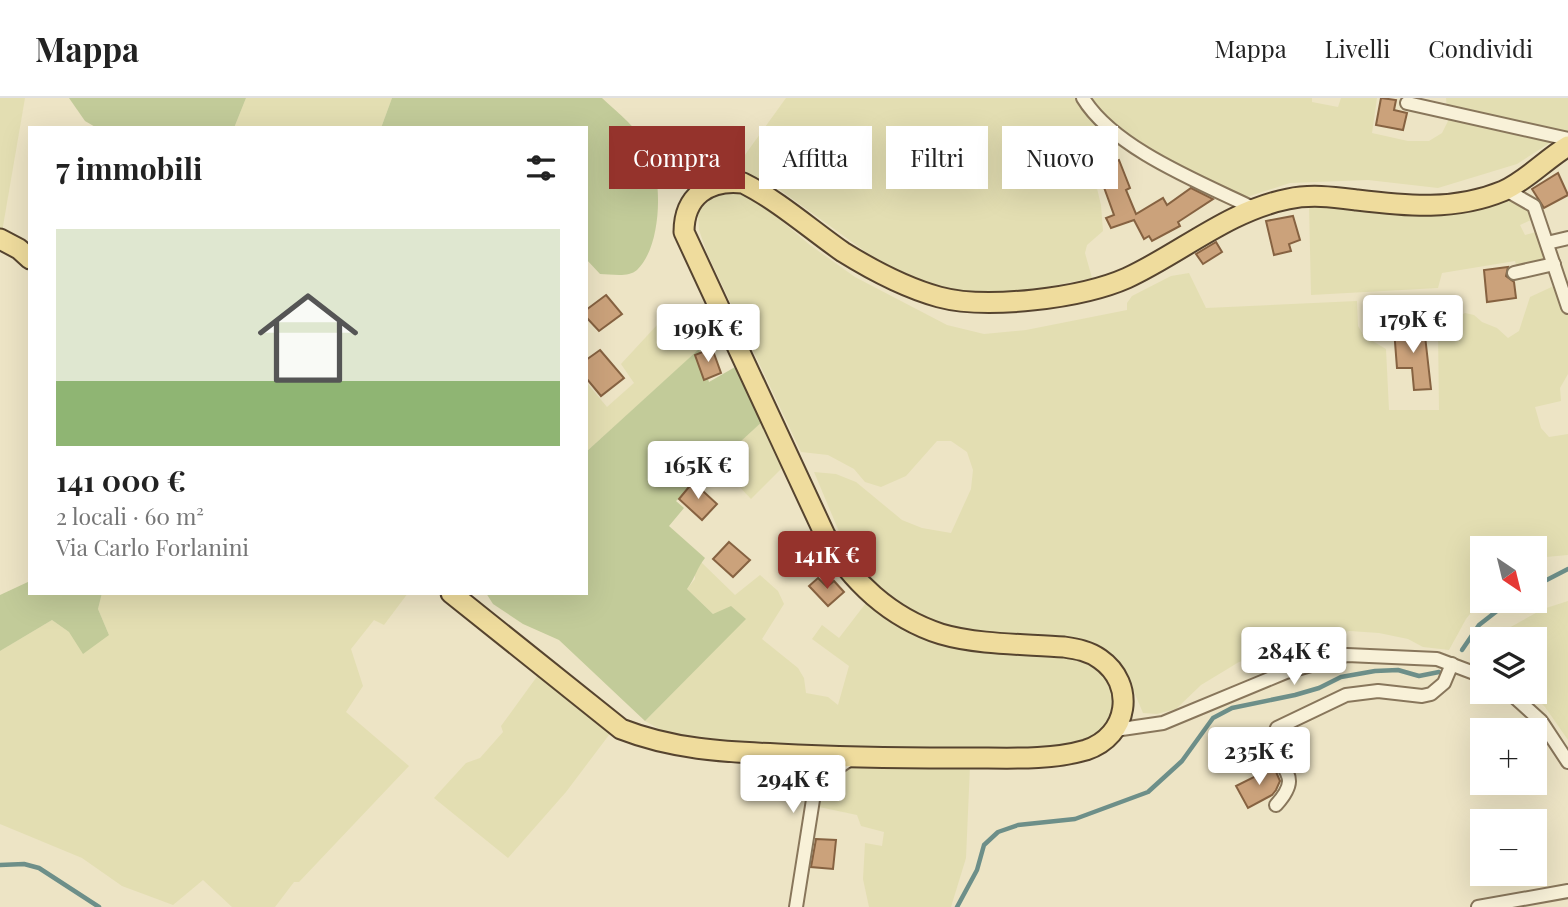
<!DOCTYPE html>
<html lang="it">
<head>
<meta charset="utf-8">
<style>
  :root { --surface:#fff; --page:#f2f2f2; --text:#222; --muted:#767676; --line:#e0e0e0; --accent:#95332c }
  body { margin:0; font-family:"Playfair Display",serif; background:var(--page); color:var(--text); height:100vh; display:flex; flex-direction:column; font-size:26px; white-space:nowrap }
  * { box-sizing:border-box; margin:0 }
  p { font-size:23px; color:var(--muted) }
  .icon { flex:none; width:38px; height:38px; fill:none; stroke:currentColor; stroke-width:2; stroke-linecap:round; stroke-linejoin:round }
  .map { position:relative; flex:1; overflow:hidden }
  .drawer { position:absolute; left:28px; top:28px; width:560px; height:469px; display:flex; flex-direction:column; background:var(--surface); border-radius:0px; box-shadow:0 7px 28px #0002 }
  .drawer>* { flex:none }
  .guide { position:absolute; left:609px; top:28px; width:665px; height:63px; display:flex; gap:14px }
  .needle { width:46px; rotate:145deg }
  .fabs { position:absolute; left:1470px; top:438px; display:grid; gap:14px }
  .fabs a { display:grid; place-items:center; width:77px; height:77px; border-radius:0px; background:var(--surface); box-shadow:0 7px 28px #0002; font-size:35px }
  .price { position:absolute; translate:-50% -60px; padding:0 16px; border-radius:7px; background:#fff; color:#222; font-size:23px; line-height:46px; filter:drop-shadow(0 2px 4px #0008) }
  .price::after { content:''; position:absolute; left:50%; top:42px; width:21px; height:16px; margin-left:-10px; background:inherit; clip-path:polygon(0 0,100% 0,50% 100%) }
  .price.active { background:var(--accent); color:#fff }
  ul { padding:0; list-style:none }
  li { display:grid; align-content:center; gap:14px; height:371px; padding:0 28px }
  li span { display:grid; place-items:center; height:217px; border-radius:0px; color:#555 }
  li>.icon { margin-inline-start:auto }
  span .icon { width:126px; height:126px; fill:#fffc; stroke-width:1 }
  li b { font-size:30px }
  h2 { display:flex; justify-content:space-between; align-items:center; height:84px; padding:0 28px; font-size:30px }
  .pill { padding:0 24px; border-radius:0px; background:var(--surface); box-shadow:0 7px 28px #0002; font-size:24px; line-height:63px }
  .pill.active { background:var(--accent); color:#fff }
  header { display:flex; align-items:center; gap:42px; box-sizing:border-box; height:98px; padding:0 35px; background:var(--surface); border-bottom:2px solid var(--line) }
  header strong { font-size:33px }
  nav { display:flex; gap:38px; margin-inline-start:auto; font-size:24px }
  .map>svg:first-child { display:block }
  .farmland { fill:#e3deb2 }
  .green { fill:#c2cb99 }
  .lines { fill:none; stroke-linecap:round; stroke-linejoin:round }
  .stream { stroke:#6d8f89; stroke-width:4.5 }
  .building { fill:#cba27b; stroke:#866241; stroke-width:2 }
  .street-casing { stroke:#88765b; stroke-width:16 }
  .primary-casing { stroke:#56442f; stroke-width:23 }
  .street { stroke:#f8f1d8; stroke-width:12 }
  .primary { stroke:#efdc9d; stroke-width:19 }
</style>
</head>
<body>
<header>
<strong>Mappa</strong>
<nav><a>Mappa</a><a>Livelli</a><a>Condividi</a></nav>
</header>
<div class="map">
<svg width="1568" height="809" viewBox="0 0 1568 809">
  <rect width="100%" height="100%" fill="#ede4c5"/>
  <g class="farmland">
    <path d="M0,0h25l-23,134 -2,-1z"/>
    <path d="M246,0h146l-11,30h-147z"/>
    <path d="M786,0h526v4l26,5 3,-9h36l-5,35 36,8h21l13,-8 6,-12 -2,-23h122v33l-51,33 -79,24 -70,-8 -78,3 -43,14 -133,-63 -16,16 -5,22 8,33 2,26 -16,14 -2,8 7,25 -70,14 -61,-1 -43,-11 -41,-20 -101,-73 -42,-17z"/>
    <path d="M730,93l23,6 57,48 45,32 92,48 37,9 42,-4 101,-20v-7l5,-7 39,-20 18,-3 17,35 151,-7 1,25 6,10 22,13 3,61h50l-1,-80 11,-9 16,-8 9,2 8,7 15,6 11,10 11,-7 11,-34 28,-13 10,31v59l-8,14 1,13 -26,6 6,21 8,9 19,-3v121l-33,3v-10h-53v51l-16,20 -17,31 -26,-3 -15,-8 -29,-6 -29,-2 -22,4 -32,13 -20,2 -37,12 -38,23 -25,24 -19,5 -14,-1 -16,-38 -18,-21 -168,-26 -39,-18 -39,-34 -20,-35 -29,-69 22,2 20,8 46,38 20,8 29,5 20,-44 2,-19 -6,-18 -16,-11h-14l-31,35 -25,11 -16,-5 -11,-13 -26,-14 -27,-3 -94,-199 -8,-23 -1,-19 13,-12z"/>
    <path d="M1506,97l24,13 5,10 -15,7 5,10 15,-4 10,30 -33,7 -2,-7 -73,12 -4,15 -127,7 -2,-91z"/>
    <path d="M670,221l29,2 17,13 -130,118v-70l21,25 27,-24 -13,-19 37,-40z"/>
    <path d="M765,321l20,46 -34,34 -34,-36z"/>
    <path d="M701,464l34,33 25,-20 18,16 6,13 -22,35 36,29 6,10 2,15 22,4 10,8 11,-39 -37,-27 10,-14 17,13 27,-35 70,39 34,8 100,4 36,18 12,31 -8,22 -13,10 -39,11 -75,4 -255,-6 -35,-5 -32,-9 -16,-9 100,-102 -31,-4 -27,-26 8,-10v-8z"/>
    <path d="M102,495h306l-24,32 -10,-5 -23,29 12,37 -17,26 63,54 -110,116h-5l-19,25h-43l-29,-27 -30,25 -51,-19 -40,-28 -82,-34v-173l52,-31 17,12 40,3 -11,-26z"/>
    <path d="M1568,503v139l-23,-33 -16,-16h6v-52h-37l9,-10 36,-20z"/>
    <path d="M541,573l71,60 -46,61 -58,66 -74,-60 32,-35 14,-5 23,-26 -2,-6z"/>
    <path d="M856,667l114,1 -4,92 -15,49h-82l-6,-28 2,-36 17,3 2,-14 -23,-6 -4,-11 -38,-8 5,-21 9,-9z"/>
  </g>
  <g class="green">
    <path d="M69,0h177l-12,30h-137l-12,-7z"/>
    <path d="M392,0h210c16,15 37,31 47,52 14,30 13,96 -12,120 -9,8 -26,4 -37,4l-14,-15v-131h-205z"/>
    <path d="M699,251l10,33 33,-19 23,56 -89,82 8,7 -15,18 36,32c-8,10 -10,20 -18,31l26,25 18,-8 15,13 -101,102 -86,-81 -36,-16 -30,-20 -7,-11h100v-141z"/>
    <path d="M30,483v12h72l-4,16 11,26 -26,19 -14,-22 -17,-12 -52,31v-56z"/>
  </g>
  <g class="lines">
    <g class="stream">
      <path d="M1535,488l33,-17"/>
      <path d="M1462,552l17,-25 32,-25"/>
      <path d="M0,767l24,-1 15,4 60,39"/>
      <path d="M957,809l20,-37 7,-25 14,-13 20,-7 57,-6 73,-27 34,-31 31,-43 19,-10 63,-13 24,-7 22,-11 34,-6 23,-1 21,6 20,-4"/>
    </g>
  </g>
  <g class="building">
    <path d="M1381,0l15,2 -2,10 13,3 -4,17 -27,-5z"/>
    <path d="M1119,62l11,28 -4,2 10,24 27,-16 4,7 24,-17 22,11 -35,23 2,4 -28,15 -3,-5 -5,3 -10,-19 -23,8 -5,-10 8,-3 -17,-47z"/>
    <path d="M1558,75l10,22 -24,13 -12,-19z"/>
    <path d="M1293,118l7,24 -11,4 2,7 -17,4 -8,-34z"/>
    <path d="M1216,144l6,10 -19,12 -7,-10z"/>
    <path d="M1508,169l-2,9 8,6 2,16 -29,4 -3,-32z"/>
    <path d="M606,197l16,19 -23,17 -13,-14v-7z"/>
    <path d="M1424,229l7,62 -17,1 -2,-22h-15l-3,-39z"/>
    <path d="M712,250l9,25 -17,7 -9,-25z"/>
    <path d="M600,252l24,28 -23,18 -15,-18v-18z"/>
    <path d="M693,384l24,22 -15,16 -23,-21z"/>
    <path d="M729,444l21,18 -17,17 -20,-18z"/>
    <path d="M818,480l9,9 7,-6 10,11 -16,14 -19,-20z"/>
    <path d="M1274,669l6,14 -4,9 -4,5 -24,13 -12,-22z"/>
    <path d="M816,741l20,1 -3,29 -22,-2z"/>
  </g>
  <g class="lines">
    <g class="street-casing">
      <g id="street">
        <path d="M1083,0c31,51 119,85 172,111"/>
        <path d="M1407,5l161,36"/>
        <path d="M1506,92l28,16 34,101"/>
        <path d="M1547,145l21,-5"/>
        <path d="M1514,175l40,-9"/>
        <path d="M1508,593l33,30 27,41"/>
        <path d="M1115,632l48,-7 123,-51 61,-17 90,4 45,17"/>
        <path d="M1276,707c26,-29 7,-32 -5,-62l6,-15 69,-33 32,-4 44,5 9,-2 13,-11 8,-19"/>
        <path d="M796,809l19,-120 13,-13 24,-16"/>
        <path d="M1478,809l90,-16"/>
      </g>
    </g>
    <g class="primary-casing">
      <g id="primary">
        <path d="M0,141l19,10 11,10"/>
        <path d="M451,495l170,136c51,20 102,23 157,25 58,3 117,4 176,4 42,-1 91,4 132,-8 43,-14 50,-66 14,-91 -11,-8 -23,-10 -36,-12 -38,-3 -86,-2 -123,-13 -50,-16 -91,-53 -116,-99l-141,-303c0,-36 25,-53 59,-49 36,18 67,46 100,69 29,18 63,36 96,45 48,13 143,1 188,-19 54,-25 101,-67 161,-79 23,-5 45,-2 69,1 50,6 98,11 146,-9 23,-10 43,-32 65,-45"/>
      </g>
    </g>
    <use href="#street" class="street"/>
    <use href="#primary" class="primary"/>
  </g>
</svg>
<div class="fabs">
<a><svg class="needle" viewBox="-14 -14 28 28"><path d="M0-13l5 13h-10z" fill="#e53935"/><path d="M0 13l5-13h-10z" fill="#767676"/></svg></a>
<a><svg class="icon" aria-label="layers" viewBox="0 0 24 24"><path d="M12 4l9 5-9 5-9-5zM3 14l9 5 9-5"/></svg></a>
<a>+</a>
<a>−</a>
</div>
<b class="price" style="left:1413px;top:257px">179K €</b>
<b class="price" style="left:708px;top:266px">199K €</b>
<b class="price" style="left:698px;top:403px">165K €</b>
<b class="price active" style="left:827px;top:493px">141K €</b>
<b class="price" style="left:1294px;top:589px">284K €</b>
<b class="price" style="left:1259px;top:689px">235K €</b>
<b class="price" style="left:793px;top:717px">294K €</b>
<div class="guide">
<a class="pill active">Compra</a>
<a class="pill">Affitta</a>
<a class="pill">Filtri</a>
<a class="pill">Nuovo</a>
</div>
<section class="drawer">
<h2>7 immobili<svg class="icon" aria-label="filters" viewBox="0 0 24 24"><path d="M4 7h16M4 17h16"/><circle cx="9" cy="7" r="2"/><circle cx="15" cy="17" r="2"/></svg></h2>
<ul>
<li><span style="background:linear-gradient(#dfe7d0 70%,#8fb573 0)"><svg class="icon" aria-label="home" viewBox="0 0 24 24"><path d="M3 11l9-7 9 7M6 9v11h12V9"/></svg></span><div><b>141 000 €</b><p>2 locali · 60 m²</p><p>Via Carlo Forlanini</p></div></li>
</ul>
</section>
</div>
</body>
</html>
